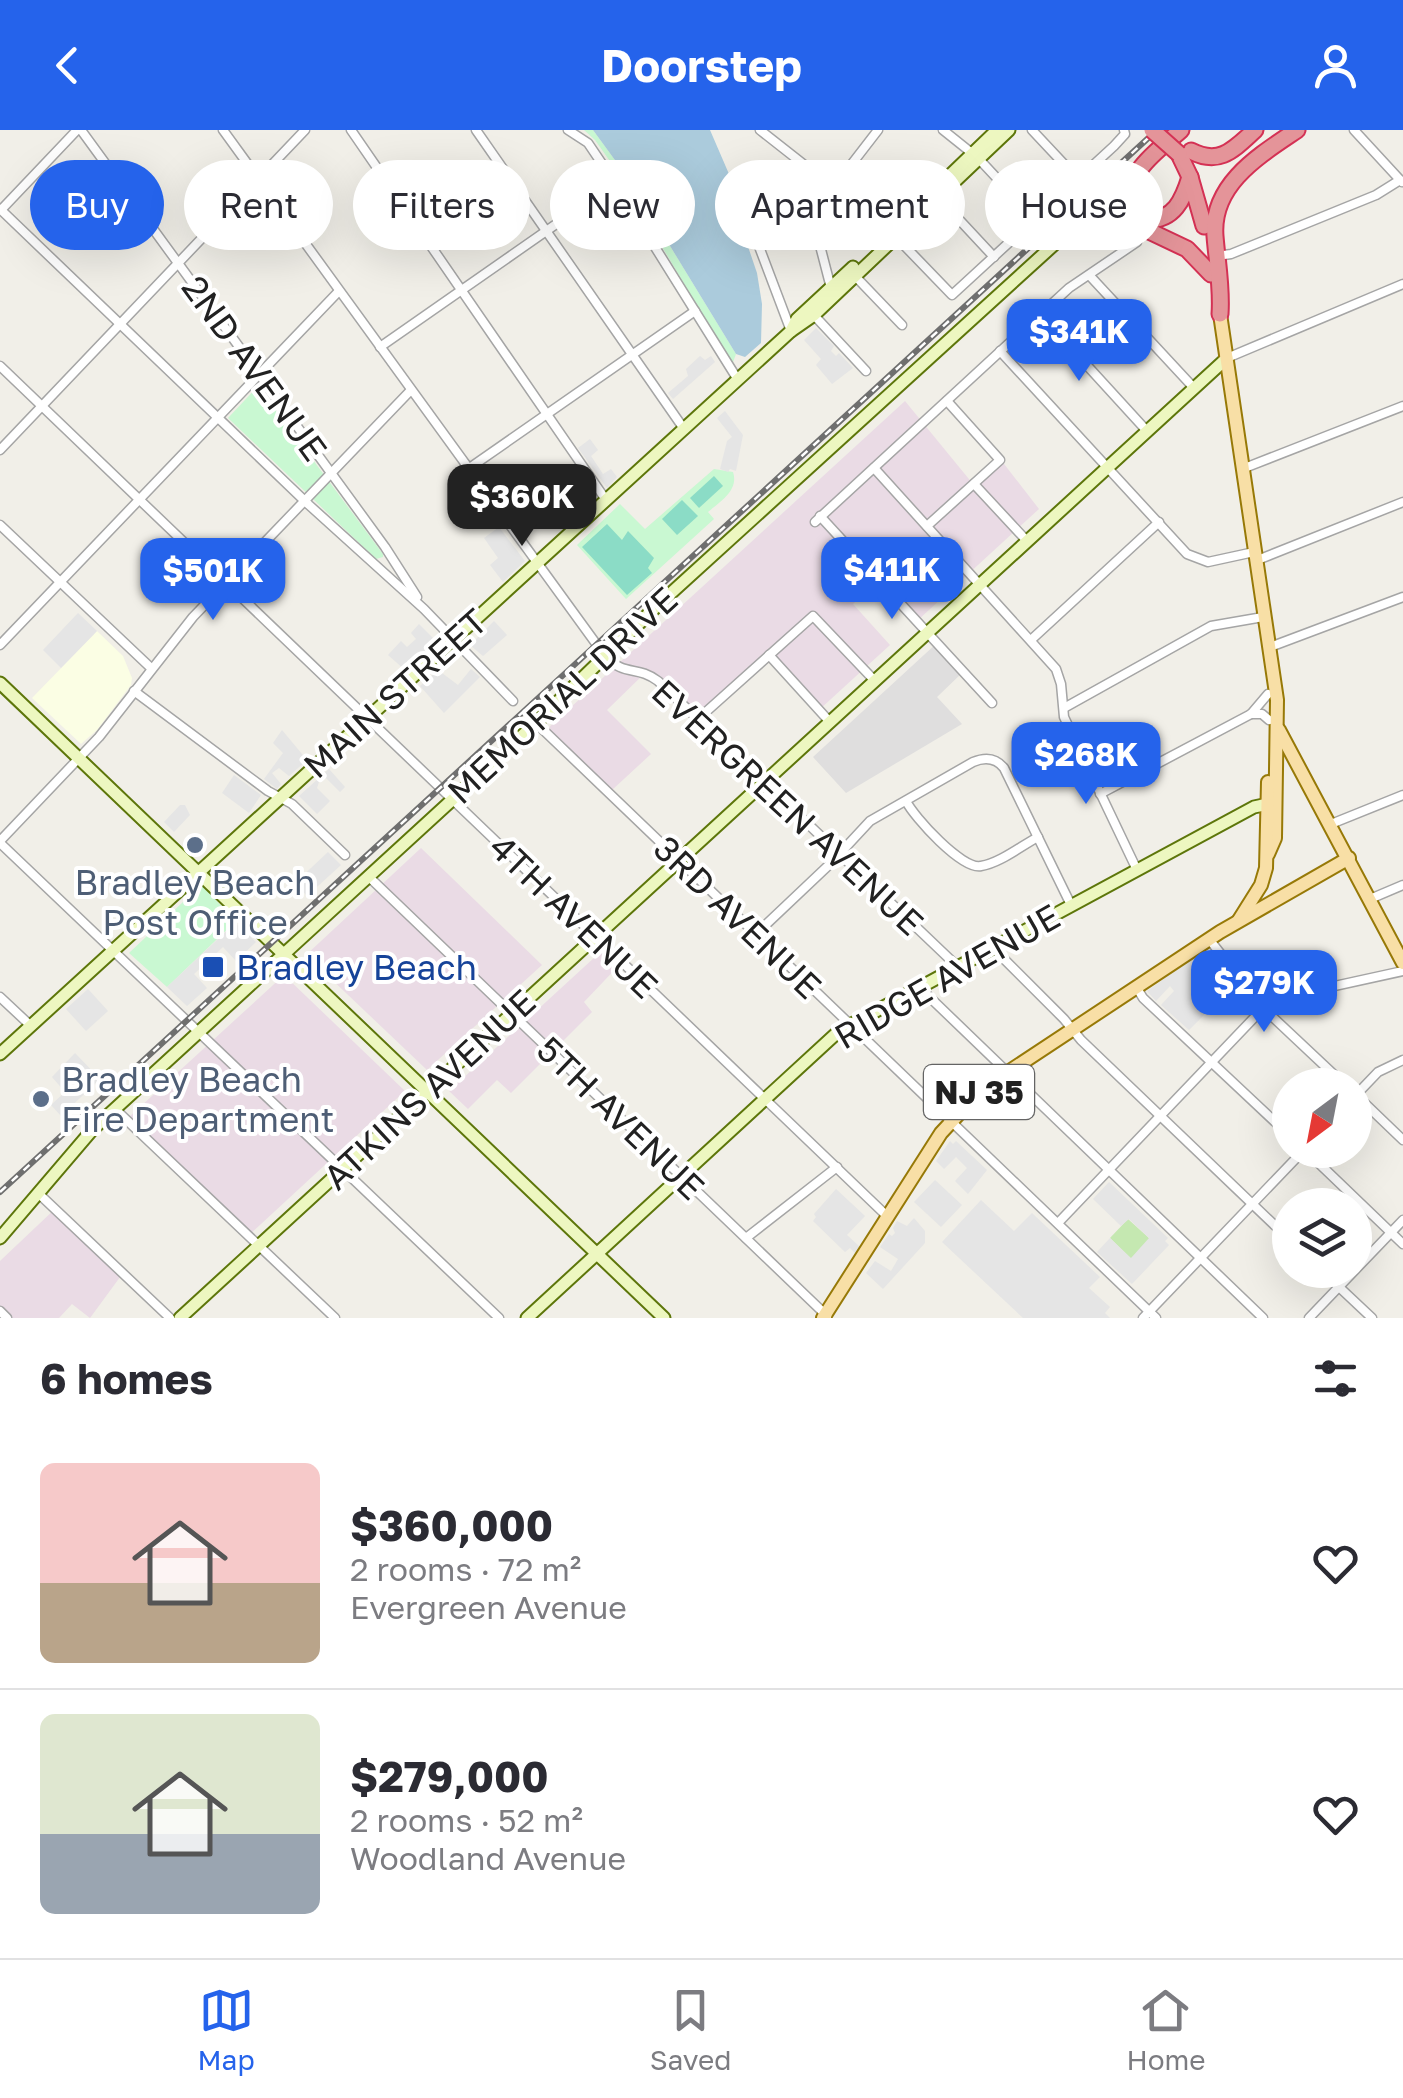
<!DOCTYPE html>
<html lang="en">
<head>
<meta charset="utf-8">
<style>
  :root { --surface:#fff; --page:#f7f7f7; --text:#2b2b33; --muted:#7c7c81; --line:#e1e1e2; --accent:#2563eb }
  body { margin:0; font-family:"Golos Text",sans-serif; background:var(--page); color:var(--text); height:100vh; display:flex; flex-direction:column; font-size:38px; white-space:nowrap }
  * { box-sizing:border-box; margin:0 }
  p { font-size:32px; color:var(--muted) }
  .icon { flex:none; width:55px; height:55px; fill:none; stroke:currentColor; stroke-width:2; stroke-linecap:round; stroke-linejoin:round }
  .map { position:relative; height:1188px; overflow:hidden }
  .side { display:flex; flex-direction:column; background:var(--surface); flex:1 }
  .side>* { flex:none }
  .top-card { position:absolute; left:30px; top:30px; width:1345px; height:90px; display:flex; gap:20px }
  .needle { width:65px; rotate:212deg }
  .buttons { position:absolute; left:1272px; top:938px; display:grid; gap:20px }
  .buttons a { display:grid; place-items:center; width:100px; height:100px; border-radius:50%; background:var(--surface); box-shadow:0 10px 40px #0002; font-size:50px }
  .price { position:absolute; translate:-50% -85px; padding:0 22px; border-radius:20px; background:var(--accent); color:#fff; font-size:32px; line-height:65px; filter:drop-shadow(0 2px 5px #0008) }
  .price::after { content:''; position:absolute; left:50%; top:60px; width:30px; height:22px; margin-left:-15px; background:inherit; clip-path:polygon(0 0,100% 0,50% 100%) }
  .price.current { background:#222; color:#fff }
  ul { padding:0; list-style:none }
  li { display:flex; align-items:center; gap:30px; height:250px; padding:0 40px }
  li+li { border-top:2px solid var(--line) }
  li span { display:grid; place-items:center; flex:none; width:280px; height:200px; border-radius:15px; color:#555 }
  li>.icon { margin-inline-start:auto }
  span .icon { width:120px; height:120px; fill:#fffc; stroke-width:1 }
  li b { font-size:42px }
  h2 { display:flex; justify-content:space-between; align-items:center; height:120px; padding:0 40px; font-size:42px }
  .pill { padding:0 35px; border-radius:45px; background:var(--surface); box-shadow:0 10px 40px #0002; font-size:35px; line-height:90px }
  .pill.current { background:var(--accent); color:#fff }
  header { display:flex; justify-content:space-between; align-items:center; height:130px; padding:0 40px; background:var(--accent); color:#fff; font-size:45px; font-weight:700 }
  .tabs { display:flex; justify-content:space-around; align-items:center; height:140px; border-top:2px solid var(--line); background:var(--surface); font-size:28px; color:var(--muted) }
  .tabs a { display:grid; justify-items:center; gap:5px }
  .tabs .current { color:var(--accent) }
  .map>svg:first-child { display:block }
  .residential { fill:#dfdede }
  .industrial { fill:#eadbe5 }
  .education { fill:#fbfee4 }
  .grass { fill:#c5e8b1 }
  .park { fill:#c9f8d2 }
  .pitch { fill:#8bdcc6 }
  .parking { fill:#e5e5e5 }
  .water { fill:#abcbdc }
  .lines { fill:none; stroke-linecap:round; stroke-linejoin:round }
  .street-casing { stroke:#a5a5a5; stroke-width:11 }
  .secondary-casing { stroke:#5d760a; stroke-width:15 }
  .primary-casing { stroke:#977907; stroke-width:16 }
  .highway-casing { stroke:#d43154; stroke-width:19 }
  .street { stroke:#fff; stroke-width:8 }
  .secondary { stroke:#edf7c0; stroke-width:11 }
  .primary { stroke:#f8dfa6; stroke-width:12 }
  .highway { stroke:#e49499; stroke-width:15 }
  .rail-casing { stroke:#6f6f6f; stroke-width:6 }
  .rail { stroke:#fff; stroke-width:2.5; stroke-dasharray:8; stroke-linecap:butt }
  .highway-bridge-casing { stroke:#d43154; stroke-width:19; stroke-linecap:butt }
  .highway-bridge { stroke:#e49499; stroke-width:15 }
  .service-dot { fill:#5c6f8a; stroke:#fff; stroke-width:4 }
  .transit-dot { fill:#1a4fb4; stroke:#fff; stroke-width:4 }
  .labels { text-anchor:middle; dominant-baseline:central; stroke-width:8; stroke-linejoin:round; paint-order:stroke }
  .shield { fill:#fff; stroke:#646464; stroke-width:2.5 }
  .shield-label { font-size:32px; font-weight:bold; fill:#212121 }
  .street-label { font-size:35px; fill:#212121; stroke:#fff }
  .service-label { font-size:35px; fill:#4e5e75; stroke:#fff }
  .transit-label { font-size:35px; fill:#164399; stroke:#fff; text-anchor:start }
</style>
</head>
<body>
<header><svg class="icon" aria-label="back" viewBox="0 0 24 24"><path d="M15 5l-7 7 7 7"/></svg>Doorstep<svg class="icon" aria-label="person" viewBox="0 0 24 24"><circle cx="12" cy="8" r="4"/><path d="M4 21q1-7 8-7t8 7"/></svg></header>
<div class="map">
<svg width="1403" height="1188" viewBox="0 0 1403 1188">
  <rect width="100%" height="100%" fill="#f1efe8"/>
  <path class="residential" d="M937,513l26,29 -26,25 25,27 -116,69 -33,-36z"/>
  <g class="industrial">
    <path d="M905,271l68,83 28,-24 38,49 -122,112 -38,-41 -26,24 37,41 -71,65 -51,-59 -71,63 -51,-42 -39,38 44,44 -40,37 -64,-62z"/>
    <path d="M421,718l121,117 -115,105 -121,-115z"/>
    <path d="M608,815l16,15 -40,42 8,10 -81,81 -14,-13 -29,29 -19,-18z"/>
    <path d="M284,845l121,116 -156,144 -121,-117z"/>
    <path d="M56,1078l67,65 -33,45 -18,-14 -13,14h-59v-57z"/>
  </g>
  <path class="education" d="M97,501l26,25 9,22 -1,7 -34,45 -16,14 -49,-46z"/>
  <path class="grass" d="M1128,1089l22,20 -19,20 -21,-21z"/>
  <g class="park">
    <path d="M584,0h9l38,52 105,172 -4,11 -113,-191 -24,-34z"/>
    <path d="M258,256l125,168v3l-7,2 -148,-141z"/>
    <path d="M714,339l19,3c6,18 -12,29 -25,40l6,7 -88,80 -49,-54 43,-41 25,25z"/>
    <path d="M201,755l35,36 -69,66 -38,-34z"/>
  </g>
  <g class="pitch">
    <path d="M714,346l9,10 -24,22 -9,-10z"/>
    <path d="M682,370l16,16 -21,19 -15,-16z"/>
    <path d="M607,394l15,16 6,-9 26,27 -6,10 4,5 -25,22 -45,-48z"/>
  </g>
  <g class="parking">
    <path d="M816,198l18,18 -3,5 5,5 3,-3 14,15 -21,16 -16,-19 5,-6 -17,-19z"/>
    <path d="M700,226l5,4 6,-4 4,6 -42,37 -5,-6 20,-17 -2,-7z"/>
    <path d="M725,281l18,24 -7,36 -6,-2 -2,3 -8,-3 7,-28 5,-4 -15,-19z"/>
    <path d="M590,309l8,11 -7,6 12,18 8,-5 6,8 -10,11 -29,-40z"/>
    <path d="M546,351l26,37 -10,9 -16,-23 -22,15 -4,-4 -6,3 -12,-17 8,-7 8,5 15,-11 10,13 5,-4 -8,-12z"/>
    <path d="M499,397l26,34 -22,21 -13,-17 8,-7 -14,-20z"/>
    <path d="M78,483l19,18 -36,37 -18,-18z"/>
    <path d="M494,491l13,14 -24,21 -13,-11z"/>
    <path d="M419,494l18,18 -32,28 -17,-15 13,-14 6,6 9,-8 -5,-6z"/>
    <path d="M471,539l9,8 -36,36 -24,-27 18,-16 20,15z"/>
    <path d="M282,600l25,30 -18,16 -10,-8 -7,5 9,11 -4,5 -13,-10 19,-26 -10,-10z"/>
    <path d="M329,639l16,18 -5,5 -14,-14 -7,4 -2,6 13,13 -13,13 -18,-18z"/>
    <path d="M234,645l27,20 -12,18 -27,-20z"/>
    <path d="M180,675h5l5,10 -16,17 -10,-10z"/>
    <path d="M328,722l13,13 -34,31 -12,-13z"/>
    <path d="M235,793l21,19 -20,19 -13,-14 -29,27 13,14 -20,18 -20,-19z"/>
    <path d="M1206,819h3l15,18 -12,8 3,5 -20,15 4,8 10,7 -20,20 -28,-25 13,-14 -4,-5 -14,15 -9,-10z"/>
    <path d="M88,859l20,22 -22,20 -20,-22z"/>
    <path d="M75,923l25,26 -39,37 -10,-11 14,-13 -13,-15z"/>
    <path d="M950,1011l3,3 3,-3 31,29 -19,24 -13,-13 12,-13 -11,-11 -12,12 -8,-8z"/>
    <path d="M935,1050l27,25 -21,22 -27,-25z"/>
    <path d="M1109,1052l59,56 -3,3 4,4 -37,39 -35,-32 13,-14 21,20 18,-20 -20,-19 -8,7 -28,-27z"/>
    <path d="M836,1059l29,27 -18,19 13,12 -5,6 -5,-5 -5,4 -32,-31 3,-4 -2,-3z"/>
    <path d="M981,1070l33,31 18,-18 68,64 -11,11 21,19 -5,6 5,5h-87l-81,-76z"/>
    <path d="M914,1088l11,13v12l-42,46 -17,-16 9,-12 16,10 7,-12 -18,-12 9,-13 3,2 3,-3 -2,-5 4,-7 10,5z"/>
  </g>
  <path class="water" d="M593,0h117l22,51 8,42 17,50 5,31 -1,39 -16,14 -9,-3 -105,-172z"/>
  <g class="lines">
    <g class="street-casing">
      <g id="street">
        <path d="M81,0l304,417 32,50"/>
        <path d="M223,0l382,526c20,21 32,9 53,25l300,286"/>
        <path d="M351,0l255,370"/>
        <path d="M476,0l208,299"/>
        <path d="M568,0l20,13 27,40 123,197"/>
        <path d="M760,0l136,107 56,58 162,-149 11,-12 -1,-4"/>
        <path d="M943,0l35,28 57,61"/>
        <path d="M1032,0l46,49"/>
        <path d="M1354,0l48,52"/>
        <path d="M798,31l33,127"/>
        <path d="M834,57l44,-57"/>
        <path d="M939,68l55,59"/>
        <path d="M0,79l309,296 115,104 89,92"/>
        <path d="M1,80l76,-80"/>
        <path d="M749,90l42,111"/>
        <path d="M1217,126l14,-2 145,-59 24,-15"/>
        <path d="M855,146l47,49"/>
        <path d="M1090,146l103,111"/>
        <path d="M811,182l55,59"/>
        <path d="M1040,184l106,116"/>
        <path d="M380,217l235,-164"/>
        <path d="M1000,221l187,203 21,8 46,-10"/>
        <path d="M1227,228l176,-74"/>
        <path d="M0,236l888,851"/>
        <path d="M0,320l305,-320"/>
        <path d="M874,338l182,201 5,15 3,33 73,153"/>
        <path d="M468,339l227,-158"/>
        <path d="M1242,339l161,-63"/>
        <path d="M974,354l52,56"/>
        <path d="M820,386l172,187"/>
        <path d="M815,392l254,-234 68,-46"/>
        <path d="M0,395l151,143"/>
        <path d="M927,396l73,-66 -53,-59"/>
        <path d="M1255,431l148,-59"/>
        <path d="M1032,509l127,-117"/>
        <path d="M0,515l339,-354"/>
        <path d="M1270,517l133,-50"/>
        <path d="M769,525l60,66"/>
        <path d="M134,561l134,100 24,13 53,51"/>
        <path d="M1064,578l147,-82 52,-9"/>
        <path d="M1251,584h11l7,6"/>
        <path d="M698,589l115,-103 61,64"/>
        <path d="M536,593l620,595"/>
        <path d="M1100,664l151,-80 17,-20"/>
        <path d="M906,671c8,16 56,69 75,65 19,-3 40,-20 57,-29"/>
        <path d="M1331,694l72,-29"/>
        <path d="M0,711l99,-104 94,-120 218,-227"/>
        <path d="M0,713l499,475"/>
        <path d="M368,746l459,440"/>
        <path d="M1370,769l33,-14"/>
        <path d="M756,804l75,-71 39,-42 103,-59c12,-5 23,-4 31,6l67,137"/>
        <path d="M1209,809l54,69 82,77"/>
        <path d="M993,818l71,71 17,21 209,200"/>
        <path d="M919,857l344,331"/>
        <path d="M1137,858l6,10 147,138"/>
        <path d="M0,867l31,29"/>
        <path d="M1355,964l48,46"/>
        <path d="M1355,966l23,-24 25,-12"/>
        <path d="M115,979l220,209"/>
        <path d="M1305,1020l98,94"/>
        <path d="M38,1063l132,125"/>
        <path d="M1058,1093l213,-223 132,-29"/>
        <path d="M746,1108l91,-71"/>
        <path d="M1321,1140l51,48"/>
        <path d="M0,1181l7,7"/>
        <path d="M1143,1188l161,-168"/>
        <path d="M1309,1188l94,-98"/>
      </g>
    </g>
    <g class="secondary-casing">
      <g id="secondary">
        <path d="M893,100l104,-100"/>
        <path d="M791,201l6,-12 56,-52"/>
        <path d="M0,553l664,635"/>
        <path d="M0,924l791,-723 23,-16 195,-185"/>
        <path d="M0,1108l93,-109 443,-406 123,-119 477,-434"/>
        <path d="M180,1188l1047,-960"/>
        <path d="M527,1188l312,-287 415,-224 14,-3"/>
      </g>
    </g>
    <g class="primary-casing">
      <g id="primary">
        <path d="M1220,184l57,386 -2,138 -7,16"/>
        <path d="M1279,600l124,233"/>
        <path d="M1239,790l22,-35 5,-17 2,-86"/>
        <path d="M823,1188l118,-185 40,-43 239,-158 129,-74"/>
      </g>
    </g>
    <g class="highway-casing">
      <g id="highway">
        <path d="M1181,0c-23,21 -58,42 -49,78l16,12c26,0 35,-20 42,-43"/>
        <path d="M1191,21c29,15 43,-2 64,-21"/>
        <path d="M1179,24l11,23 14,49"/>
        <path d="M1077,91l26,-4 25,4 59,28 24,25"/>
        <path d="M1220,184c2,-26 -3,-52 -5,-78 -4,-52 45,-81 82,-106"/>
      </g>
    </g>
    <use href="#street" class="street"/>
    <use href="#secondary" class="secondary"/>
    <use href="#primary" class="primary"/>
    <use href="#highway" class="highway"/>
    <g class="rail-casing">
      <path id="rail" d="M0,1062l1157,-1062"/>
    </g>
    <use href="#rail" class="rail"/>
    <g class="highway-bridge-casing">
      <path id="highway-bridge" d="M1152,0l27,24"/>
    </g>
    <use href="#highway-bridge" class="highway-bridge"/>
  </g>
  <g class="service-dot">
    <circle cx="195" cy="715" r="10"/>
    <circle cx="41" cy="969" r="10"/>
  </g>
  <rect class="transit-dot" x="201" y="825" width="24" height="24" rx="5"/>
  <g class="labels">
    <rect class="shield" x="924" y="935" width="110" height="54" rx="8"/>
    <g class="shield-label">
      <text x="979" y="962">NJ 35</text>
    </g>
    <g class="street-label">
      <text transform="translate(255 238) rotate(54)">2ND AVENUE</text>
      <text transform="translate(395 563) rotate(-42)">MAIN STREET</text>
      <text transform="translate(562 565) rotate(-43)">MEMORIAL DRIVE</text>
      <text transform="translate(788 677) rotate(43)">EVERGREEN AVENUE</text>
      <text transform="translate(574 786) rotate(44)">4TH AVENUE</text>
      <text transform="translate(738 787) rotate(44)">3RD AVENUE</text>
      <text transform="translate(947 846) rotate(-30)">RIDGE AVENUE</text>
      <text transform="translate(429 959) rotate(-43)">ATKINS AVENUE</text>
      <text transform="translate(621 988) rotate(44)">5TH AVENUE</text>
    </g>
    <g class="service-label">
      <text x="195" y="752">Bradley Beach<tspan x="195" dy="40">Post Office</tspan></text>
      <text x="61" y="949" text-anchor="start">Bradley Beach<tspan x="61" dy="40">Fire Department</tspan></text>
    </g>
    <g class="transit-label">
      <text x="236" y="837">Bradley Beach</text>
    </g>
  </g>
</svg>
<div class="buttons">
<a><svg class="needle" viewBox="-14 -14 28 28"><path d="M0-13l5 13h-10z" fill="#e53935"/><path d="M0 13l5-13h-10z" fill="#7c7c81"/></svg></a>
<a><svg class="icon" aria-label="layers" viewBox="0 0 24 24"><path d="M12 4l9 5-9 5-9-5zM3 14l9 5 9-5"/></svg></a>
</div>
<b class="price" style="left:1079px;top:254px">$341K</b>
<b class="price current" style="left:522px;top:419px">$360K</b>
<b class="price" style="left:892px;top:492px">$411K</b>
<b class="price" style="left:213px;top:493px">$501K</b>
<b class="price" style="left:1086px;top:677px">$268K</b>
<b class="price" style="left:1264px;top:905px">$279K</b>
<div class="top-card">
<a class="pill current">Buy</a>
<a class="pill">Rent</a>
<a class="pill">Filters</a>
<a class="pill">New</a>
<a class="pill">Apartment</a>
<a class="pill">House</a>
</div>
</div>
<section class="side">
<h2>6 homes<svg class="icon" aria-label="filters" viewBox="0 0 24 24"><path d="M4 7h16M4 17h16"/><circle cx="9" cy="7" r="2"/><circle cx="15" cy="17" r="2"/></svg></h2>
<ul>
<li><span style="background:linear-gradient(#f6c9c9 60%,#b9a48a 0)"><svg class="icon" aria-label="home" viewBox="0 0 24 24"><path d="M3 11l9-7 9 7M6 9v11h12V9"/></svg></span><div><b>$360,000</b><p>2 rooms · 72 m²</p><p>Evergreen Avenue</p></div><svg class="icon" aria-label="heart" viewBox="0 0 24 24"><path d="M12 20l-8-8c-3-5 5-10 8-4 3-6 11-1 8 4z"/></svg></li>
<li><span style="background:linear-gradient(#dfe7d0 60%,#9aa5b1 0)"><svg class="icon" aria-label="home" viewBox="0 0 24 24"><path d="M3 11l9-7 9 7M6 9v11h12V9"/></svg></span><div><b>$279,000</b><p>2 rooms · 52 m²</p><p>Woodland Avenue</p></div><svg class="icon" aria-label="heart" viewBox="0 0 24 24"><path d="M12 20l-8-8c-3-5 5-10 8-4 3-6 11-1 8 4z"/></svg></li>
</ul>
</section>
<nav class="tabs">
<a class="current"><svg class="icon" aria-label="map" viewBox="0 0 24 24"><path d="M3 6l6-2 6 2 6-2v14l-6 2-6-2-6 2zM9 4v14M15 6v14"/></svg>Map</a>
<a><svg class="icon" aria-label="saved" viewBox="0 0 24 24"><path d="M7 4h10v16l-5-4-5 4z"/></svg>Saved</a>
<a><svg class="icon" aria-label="home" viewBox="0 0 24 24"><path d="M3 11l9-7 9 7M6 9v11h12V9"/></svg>Home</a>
</nav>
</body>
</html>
